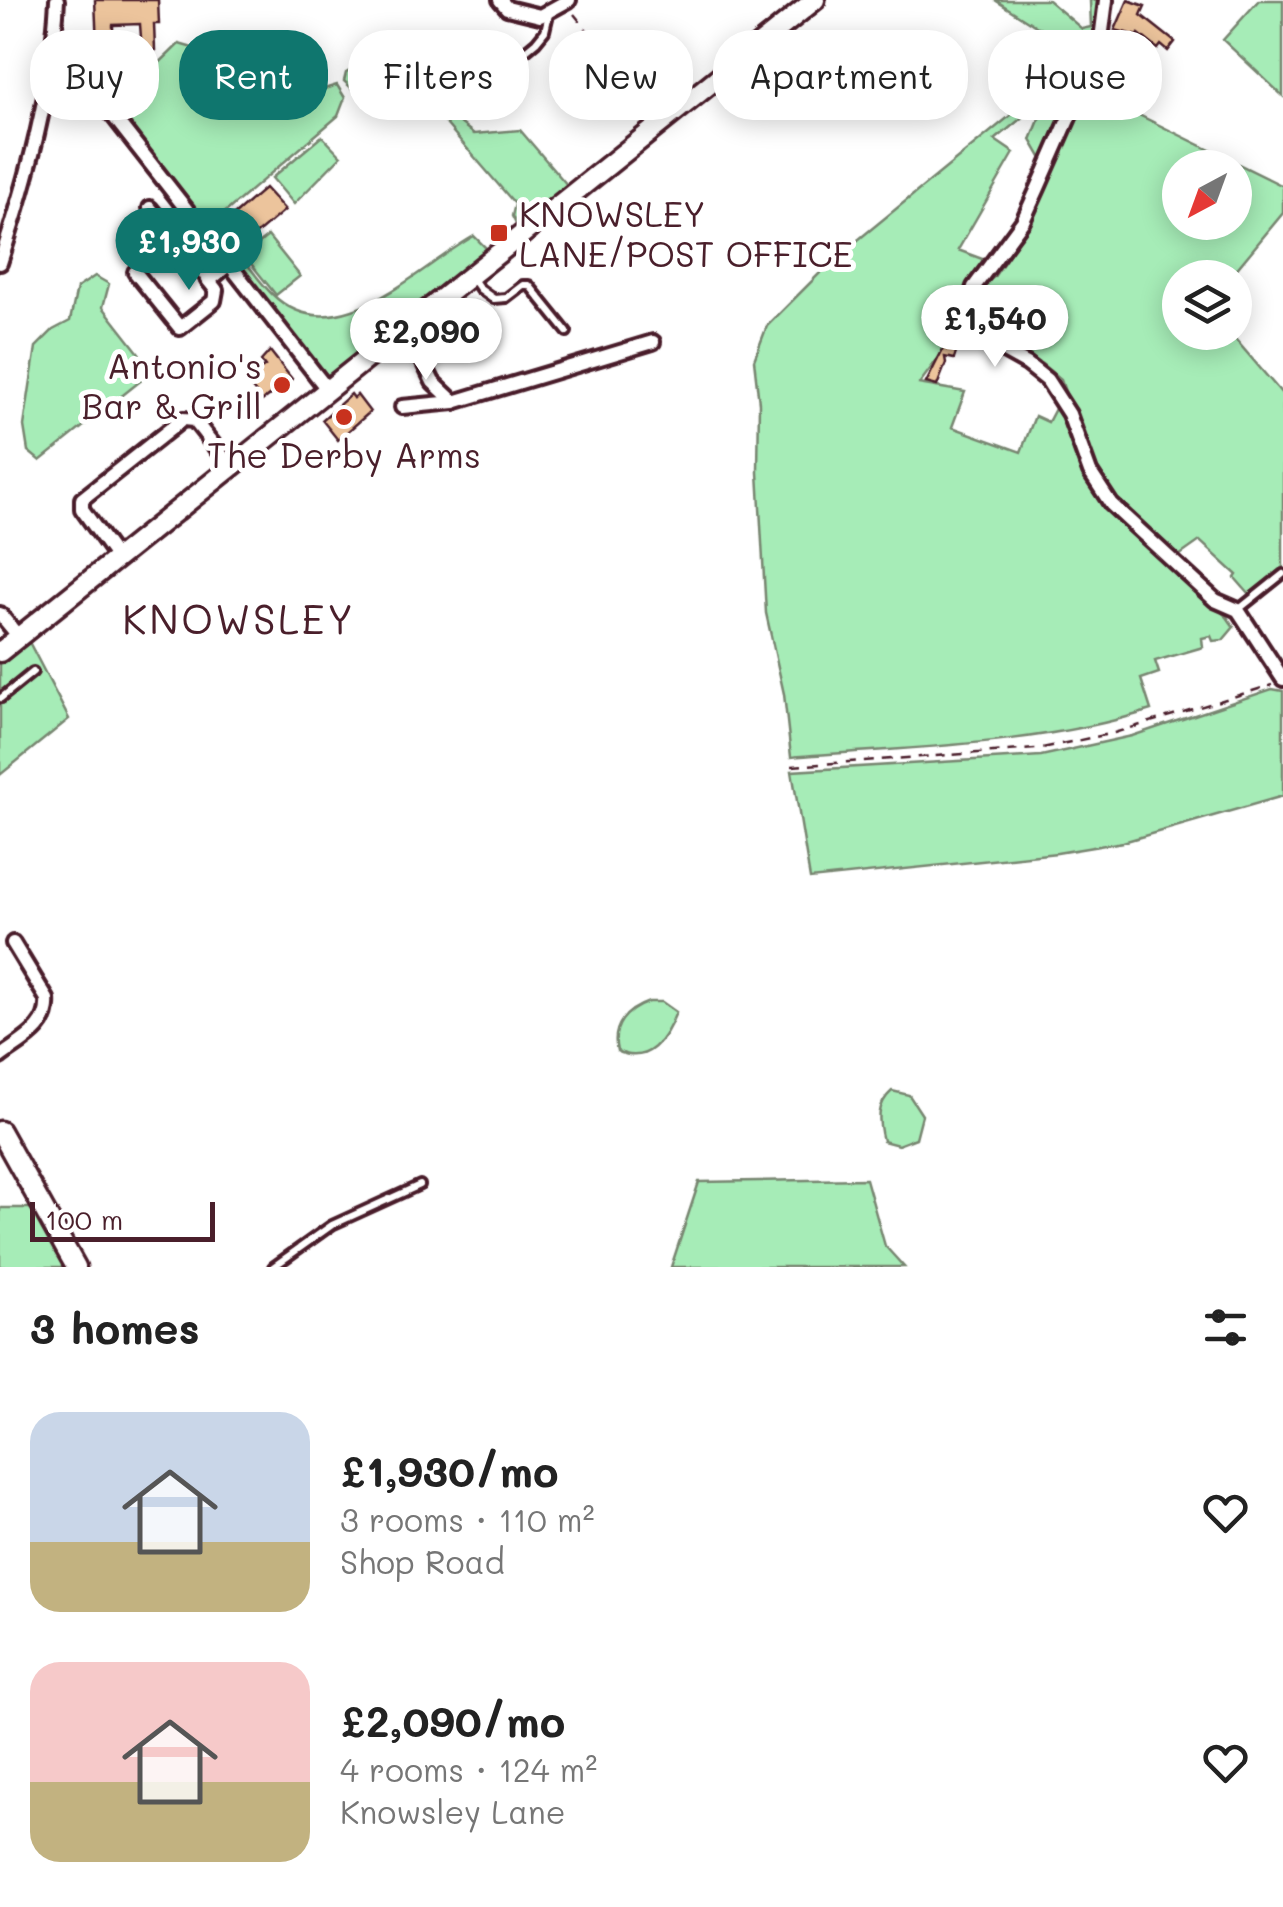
<!DOCTYPE html>
<html lang="en">
<head>
<meta charset="utf-8">
<style>
  :root { --surface:#fff; --page:#f2f2f2; --text:#222; --muted:#767676; --accent:#0f766e }
  body { margin:0; font-family:Mali,sans-serif; background:var(--page); color:var(--text); height:100vh; display:flex; flex-direction:column; font-size:38px; white-space:nowrap }
  * { box-sizing:border-box; margin:0 }
  p { font-size:32px; color:var(--muted) }
  .icon { flex:none; width:55px; height:55px; fill:none; stroke:currentColor; stroke-width:2; stroke-linecap:round; stroke-linejoin:round }
  .map { position:relative; height:1267px; overflow:hidden }
  .sheet { display:flex; flex-direction:column; background:var(--surface); flex:1 }
  .sheet>* { flex:none }
  .guide { position:absolute; left:30px; top:30px; width:1225px; height:90px; display:flex; gap:20px }
  .needle { width:65px; rotate:221deg }
  .buttons { position:absolute; left:1162px; top:150px; display:grid; gap:20px }
  .buttons a { display:grid; place-items:center; width:90px; height:90px; border-radius:50%; background:var(--surface); box-shadow:0 5px 25px #0003; font-size:50px }
  .scale { position:absolute; left:30px; bottom:25px; width:185px; box-sizing:border-box; padding-left:10px; border:5px solid #4a1f2b; border-top:0; font-size:28px; line-height:35px; white-space:nowrap; color:#4a1f2b; -webkit-text-stroke:8px #fff; paint-order:stroke }
  .price { position:absolute; translate:-50% -85px; padding:0 22px; border-radius:35px; background:#fff; color:#222; font-size:32px; line-height:65px; filter:drop-shadow(0 2px 5px #0008) }
  .price::after { content:''; position:absolute; left:50%; top:60px; width:30px; height:22px; margin-left:-15px; background:inherit; clip-path:polygon(0 0,100% 0,50% 100%) }
  .price.current { background:var(--accent); color:#fff }
  ul { padding:0; list-style:none }
  li { display:flex; align-items:center; gap:30px; height:250px; padding:0 30px }
  li span { display:grid; place-items:center; flex:none; width:280px; height:200px; border-radius:30px; color:#555 }
  li>.icon { margin-inline-start:auto }
  span .icon { width:120px; height:120px; fill:#fffc; stroke-width:1 }
  li b { font-size:42px }
  h2 { display:flex; justify-content:space-between; align-items:center; height:120px; padding:0 30px; font-size:42px }
  .chip { padding:0 35px; border-radius:40px; background:var(--surface); box-shadow:0 5px 25px #0003; font-size:35px; line-height:90px }
  .chip.current { background:var(--accent); color:#fff }
  .map>svg:first-child { display:block }
  .green { fill:#a6ecb7; stroke:#788671; stroke-width:2.5; fill-rule:evenodd }
  .building { fill:#ecc49c; stroke:#4a1f2b; stroke-width:2.5 }
  .lines { fill:none; stroke-linecap:round; stroke-linejoin:round }
  .service-casing { stroke:#4a1f2b; stroke-width:14 }
  .minor-casing { stroke:#4a1f2b; stroke-width:20 }
  .secondary-casing { stroke:#4a1f2b; stroke-width:25 }
  .path { stroke:#4a1f2b; stroke-width:2.5; stroke-dasharray:10 8; stroke-linecap:butt }
  .service { stroke:#fff; stroke-width:6 }
  .minor { stroke:#fff; stroke-width:12 }
  .secondary { stroke:#fff; stroke-width:18 }
  .poi-dot { fill:#c8321e; stroke:#fff; stroke-width:4 }
  .labels { text-anchor:middle; dominant-baseline:central; stroke-width:10; stroke-linejoin:round; paint-order:stroke }
  .poi-label { font-size:35px; fill:#4a1f2b; stroke:#fff; text-anchor:start }
  .quarter-label { font-size:40px; letter-spacing:2.5px; fill:#4a1f2b; stroke:#fff }
</style>
</head>
<body>
<div class="map">
<svg width="1283" height="1267" viewBox="0 0 1283 1267">
  <rect width="100%" height="100%" fill="#fff"/>
  <filter id="ink" filterUnits="userSpaceOnUse"><feTurbulence type="fractalNoise" baseFrequency=".01" numOctaves="2"/><feDisplacementMap in="SourceGraphic" scale="20" xChannelSelector="R" yChannelSelector="G"/><feConvolveMatrix kernelMatrix="1 2 1 2 8 2 1 2 1" color-interpolation-filters="sRGB"/></filter>
  <g filter="url(#ink)">
    <g class="green">
      <path d="M995,0h53l34,29 9,-2 -1,-27h10l-3,47 -52,117 -14,-24 8,-20 13,-16 -10,-3 -47,39 19,13 -56,97 27,10 -43,93 -23,31 46,8 -13,35 69,25 14,-36 13,6 9,-17 19,53 27,46 124,113 7,10 -11,13 -10,1 -2,-5 -9,2 1,9 -48,14 4,12 -18,6 10,31c-113,36 -243,37 -360,47l-7,-63 -18,-81 -8,-141 1,-69 -5,-43 13,-34 64,-64 240,-196 7,-13z"/>
      <path d="M1259,0h24v96l-60,-56z"/>
      <path d="M179,44l38,11 52,51 68,-21 8,13 -7,18 -123,105c19,23 36,52 57,73 63,62 145,-26 202,-58l12,12 -1,5 -158,127 -213,-273z"/>
      <path d="M408,61l51,61 15,12 46,-4 48,56 -50,42 -6,-12 3,-12 -100,-116 -17,-5 -38,13 -16,-15 2,-8 14,-8z"/>
      <path d="M1090,91l193,95v27l-53,64 -50,1v54l50,1 53,62v172l-34,27 -14,-16 2,-3 -37,-34 -24,17 -67,-62 -19,-33 -29,-83 -19,-16 -66,-36 -3,-23 4,-14 17,-14 34,-51 32,-78zM1180,168h55v54h-55z"/>
      <path d="M322,136l19,20 -47,48 -22,-26z"/>
      <path d="M268,236l32,40 -24,19 -32,-40z"/>
      <path d="M95,276l14,8 -6,23 50,64 -113,90 -12,-10 -4,-25 12,-79 17,-17 17,-9 7,-33z"/>
      <path d="M28,640l41,79 -69,56v-112z"/>
      <path d="M1272,689l11,2v105l-160,46 -66,11 -247,26 -18,-108 249,-15 91,-20z"/>
      <path d="M649,1002h13l14,10c-10,27 -28,54 -59,39 -6,-25 9,-41 32,-49z"/>
      <path d="M892,1091l17,4 13,20 -6,23 -18,7 -15,-4c-5,-20 -7,-36 9,-50z"/>
      <path d="M866,1179l19,67 19,21h-233l28,-85z"/>
      <path d="M0,1208h33l32,59h-65z"/>
    </g>
    <g class="building">
      <path d="M95,0h63l1,24h-5l1,26 -13,1 -2,-27 -27,1v21h-16z"/>
      <path d="M1128,0l17,6 -4,9 34,27 -7,9 -7,-6 -3,4 -19,-15 -1,2 -23,-6z"/>
      <path d="M265,188l20,22 -32,27 -19,-22z"/>
      <path d="M949,337l11,3 -6,19 -9,-2 1,6 -9,23 -11,-3z"/>
      <path d="M270,351l22,28 -30,22 -16,-20 19,-15 -4,-5z"/>
      <path d="M351,394l3,4 3,-3 13,17 -32,28 -16,-20z"/>
    </g>
    <g class="lines">
      <g class="service-casing">
        <g id="service">
          <path d="M459,106l77,-64 9,-11 4,-17"/>
          <path d="M471,276l9,13 14,10 12,-1 17,-13h6l38,47"/>
          <path d="M1238,610l45,-36"/>
          <path d="M1,698l32,-26"/>
          <path d="M273,1267l59,-42 88,-40"/>
        </g>
      </g>
      <g class="minor-casing">
        <g id="minor">
          <path d="M500,0l7,8 33,8 29,-16"/>
          <path d="M1106,0l-6,47 -62,141 -15,33 -49,66 -8,26 9,22 52,29 20,16 22,34 21,58 21,32 104,96 23,10 45,69"/>
          <path d="M55,47l20,20 252,322"/>
          <path d="M150,208l17,21 21,18 21,34"/>
          <path d="M0,263c28,-85 52,-173 57,-263"/>
          <path d="M135,272l45,56 34,-27 2,-11 -7,-9 20,-17"/>
          <path d="M406,326l27,56 21,20 199,-60"/>
          <path d="M402,407l52,-5"/>
          <path d="M117,558l-35,-49v-10l101,-80 11,1 37,47"/>
          <path d="M0,614l19,23"/>
          <path d="M0,1057c21,-16 50,-28 47,-58l-34,-56"/>
        </g>
      </g>
      <g class="secondary-casing">
        <g id="secondary">
          <path d="M0,652l815,-652"/>
          <path d="M0,1131l76,136"/>
        </g>
      </g>
      <g class="path">
        <path d="M574,14l80,98"/>
        <path d="M792,766l245,-17 77,-16 158,-48"/>
      </g>
      <use href="#service" class="service"/>
      <use href="#minor" class="minor"/>
      <use href="#secondary" class="secondary"/>
    </g>
  </g>
  <g class="poi-dot">
    <rect x="489" y="223" width="20" height="20" rx="5"/>
    <circle cx="282" cy="385" r="10"/>
    <circle cx="344" cy="417" r="10"/>
  </g>
  <g class="labels">
    <g class="poi-label">
      <text x="519" y="213">KNOWSLEY<tspan x="519" dy="40">LANE/POST OFFICE</tspan></text>
      <text x="262" y="365" text-anchor="end">Antonio's<tspan x="262" dy="40">Bar &amp; Grill</tspan></text>
      <text x="344" y="454" text-anchor="middle">The Derby Arms</text>
    </g>
    <g class="quarter-label">
      <text x="239" y="618">KNOWSLEY</text>
    </g>
  </g>
</svg>
<div class="buttons">
<a><svg class="needle" viewBox="-14 -14 28 28"><path d="M0-13l5 13h-10z" fill="#e53935"/><path d="M0 13l5-13h-10z" fill="#767676"/></svg></a>
<a><svg class="icon" aria-label="layers" viewBox="0 0 24 24"><path d="M12 4l9 5-9 5-9-5zM3 14l9 5 9-5"/></svg></a>
</div>
<div class="scale">100 m</div>
<b class="price current" style="left:189px;top:293px">£1,930</b>
<b class="price" style="left:995px;top:370px">£1,540</b>
<b class="price" style="left:426px;top:383px">£2,090</b>
<div class="guide">
<a class="chip">Buy</a>
<a class="chip current">Rent</a>
<a class="chip">Filters</a>
<a class="chip">New</a>
<a class="chip">Apartment</a>
<a class="chip">House</a>
</div>
</div>
<section class="sheet">
<h2>3 homes<svg class="icon" aria-label="filters" viewBox="0 0 24 24"><path d="M4 7h16M4 17h16"/><circle cx="9" cy="7" r="2"/><circle cx="15" cy="17" r="2"/></svg></h2>
<ul>
<li><span style="background:linear-gradient(#c9d6e8 65%,#c2b280 0)"><svg class="icon" aria-label="home" viewBox="0 0 24 24"><path d="M3 11l9-7 9 7M6 9v11h12V9"/></svg></span><div><b>£1,930/mo</b><p>3 rooms · 110 m²</p><p>Shop Road</p></div><svg class="icon" aria-label="heart" viewBox="0 0 24 24"><path d="M12 20l-8-8c-3-5 5-10 8-4 3-6 11-1 8 4z"/></svg></li>
<li><span style="background:linear-gradient(#f6c9c9 60%,#c2b280 0)"><svg class="icon" aria-label="home" viewBox="0 0 24 24"><path d="M3 11l9-7 9 7M6 9v11h12V9"/></svg></span><div><b>£2,090/mo</b><p>4 rooms · 124 m²</p><p>Knowsley Lane</p></div><svg class="icon" aria-label="heart" viewBox="0 0 24 24"><path d="M12 20l-8-8c-3-5 5-10 8-4 3-6 11-1 8 4z"/></svg></li>
</ul>
</section>
</body>
</html>
